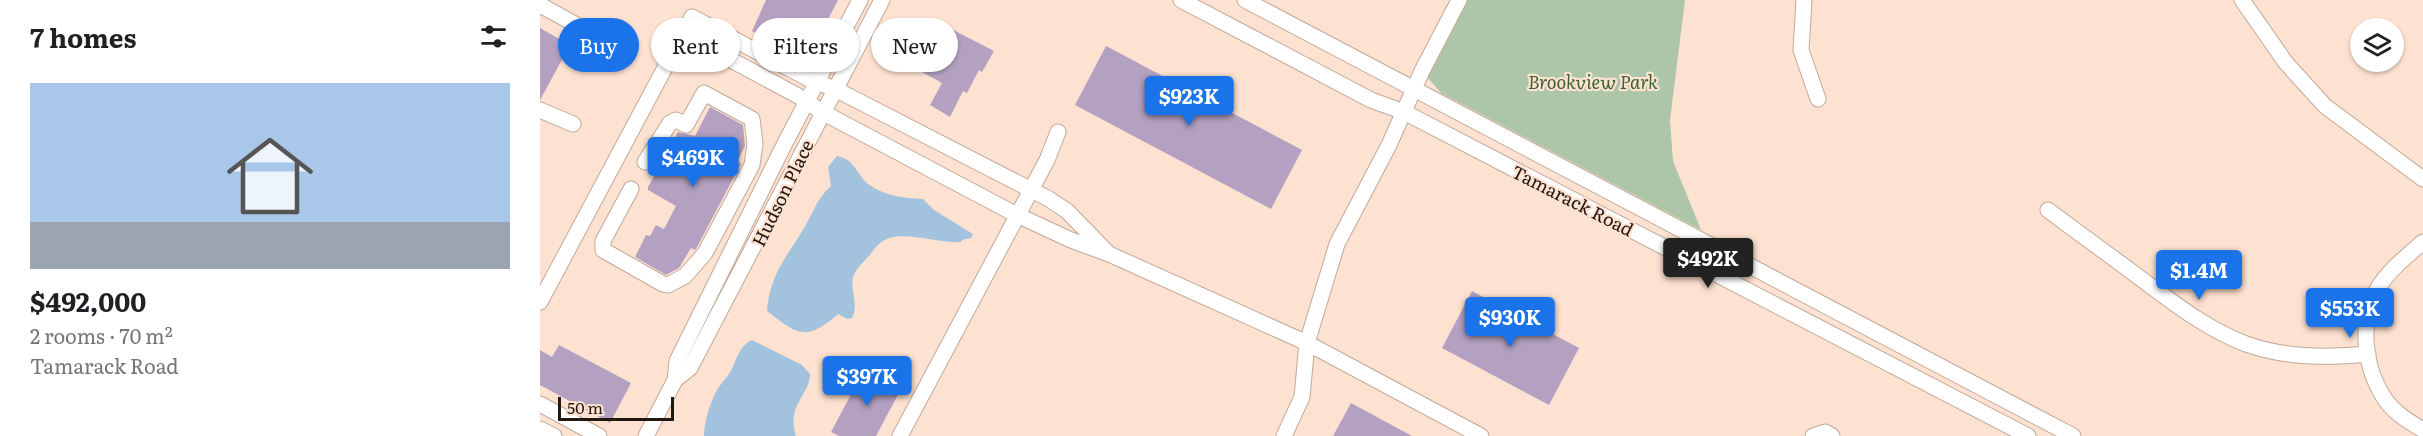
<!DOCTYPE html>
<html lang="en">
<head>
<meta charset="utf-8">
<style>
  :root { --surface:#fff; --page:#f2f2f2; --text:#202124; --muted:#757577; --line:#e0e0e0; --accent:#1a73e8 }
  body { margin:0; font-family:Literata,serif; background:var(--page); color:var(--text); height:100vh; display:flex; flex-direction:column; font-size:22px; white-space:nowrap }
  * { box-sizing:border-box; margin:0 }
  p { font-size:20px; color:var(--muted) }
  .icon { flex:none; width:33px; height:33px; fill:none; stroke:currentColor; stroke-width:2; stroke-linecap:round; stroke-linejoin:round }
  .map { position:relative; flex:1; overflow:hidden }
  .side { display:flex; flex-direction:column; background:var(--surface); width:540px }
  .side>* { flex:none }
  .banner { position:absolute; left:18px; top:18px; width:570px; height:54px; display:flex; gap:12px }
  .tools { position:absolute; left:1810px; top:18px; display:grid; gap:12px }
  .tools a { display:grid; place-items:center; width:54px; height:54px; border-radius:50%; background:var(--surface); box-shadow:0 2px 4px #0004; font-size:30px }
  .scale { position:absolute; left:18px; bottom:15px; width:116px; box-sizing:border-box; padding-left:6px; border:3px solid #221812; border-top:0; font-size:16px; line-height:21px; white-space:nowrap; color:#221812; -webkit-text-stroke:4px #fee2d1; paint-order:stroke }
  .price { position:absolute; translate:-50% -51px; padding:0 14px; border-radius:6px; background:var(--accent); color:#fff; font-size:20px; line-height:39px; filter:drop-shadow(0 2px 3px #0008) }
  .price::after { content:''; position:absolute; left:50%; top:36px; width:18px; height:14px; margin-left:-9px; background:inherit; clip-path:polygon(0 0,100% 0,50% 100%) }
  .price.selected { background:#222; color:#fff }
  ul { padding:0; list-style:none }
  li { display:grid; align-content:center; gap:12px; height:318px; padding:0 30px }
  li+li { border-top:2px solid var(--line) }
  li span { display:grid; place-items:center; height:186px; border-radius:0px; color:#555 }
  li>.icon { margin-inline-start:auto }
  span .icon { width:108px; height:108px; fill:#fffc; stroke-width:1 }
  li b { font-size:26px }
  h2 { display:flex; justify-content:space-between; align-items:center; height:72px; padding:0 30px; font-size:26px }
  .pill { padding:0 21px; border-radius:27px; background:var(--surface); box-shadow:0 2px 4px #0004; font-size:21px; line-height:54px }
  .pill.selected { background:var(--accent); color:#fff }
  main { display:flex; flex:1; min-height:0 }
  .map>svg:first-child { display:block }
  .green { fill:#adc6a9 }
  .water { fill:#a3c2dd }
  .building { fill:#b4a1c1 }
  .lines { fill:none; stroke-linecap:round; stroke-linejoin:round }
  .minor-casing { stroke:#c2a897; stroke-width:17 }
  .minor { stroke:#fff; stroke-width:15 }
  .labels { text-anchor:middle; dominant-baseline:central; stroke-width:4.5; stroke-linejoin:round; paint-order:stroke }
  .park-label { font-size:18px; font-style:italic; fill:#3b6135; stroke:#fee2d1 }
  .street-label { font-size:18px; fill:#221812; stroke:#fee2d1 }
</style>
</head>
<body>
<main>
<section class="side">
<h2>7 homes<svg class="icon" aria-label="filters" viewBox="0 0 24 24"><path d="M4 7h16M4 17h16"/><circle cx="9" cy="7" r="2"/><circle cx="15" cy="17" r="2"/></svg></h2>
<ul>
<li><span style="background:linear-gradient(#a9c7e8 75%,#9aa5b1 0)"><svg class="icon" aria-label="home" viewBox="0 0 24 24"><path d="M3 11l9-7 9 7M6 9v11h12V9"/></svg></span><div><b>$492,000</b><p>2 rooms · 70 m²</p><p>Tamarack Road</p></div></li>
</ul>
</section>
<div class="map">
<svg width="1883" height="436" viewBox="0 0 1883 436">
  <rect width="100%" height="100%" fill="#fee2d1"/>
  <path class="green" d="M919,0h226l-15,120 3,41 28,69 -260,-137 -19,-22z"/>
  <g class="water">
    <path d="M297,156c18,3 19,18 31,28 16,12 36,14 55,15l11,11 39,24 -2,4 -9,2 -1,2c-23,2 -59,-13 -78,-1 -5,3 -10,9 -13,14 -6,6 -14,14 -17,22 -3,13 6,27 -1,41l-5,1 -9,-5c-32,28 -40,21 -71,-3 4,-44 25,-58 43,-94 7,-13 9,-20 21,-31l-3,-19z"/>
    <path d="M212,340l50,25 8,9c0,21 -24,31 -14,62h-92c0,-14 6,-33 13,-46 4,-7 10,-12 14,-19 5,-11 9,-26 21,-31z"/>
  </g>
  <g class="building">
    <path d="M226,0h72l-14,27 2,2 -19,31 -55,-29z"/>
    <path d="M394,20l60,31 -12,21 -3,-2 -12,23 -4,-2 -13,26 -20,-12 12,-22 -38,-21 13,-23 3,1 4,-7 2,1z"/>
    <path d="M0,28l30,17 -30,55z"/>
    <path d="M566,46l196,104 -31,59 -196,-104z"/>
    <path d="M170,107l33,18 2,21 -8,16 4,2 -44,83 -2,3 -4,-2 -12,20 -13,7 -31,-18 11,-22 4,1 6,-11 8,4 12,-23 -28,-16v-3l30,-55 17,4z"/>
    <path d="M932,291l107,57 -30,57 -107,-57z"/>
    <path d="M19,345l72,38 -21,40 -70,-38v-35l12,7z"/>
    <path d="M324,370l37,19 -25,47h-37l-8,-4z"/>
    <path d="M811,403l61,33h-79z"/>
  </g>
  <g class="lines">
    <g class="minor-casing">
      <g id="minor">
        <path d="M641,0l190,100 33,12 624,324"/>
        <path d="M705,0l828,436"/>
        <path d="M1264,0l-3,50 17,49"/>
        <path d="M1702,0l44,63 39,43 98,73"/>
        <path d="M0,5l75,41"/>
        <path d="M143,34l117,63 22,15 195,103 54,25 38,14 198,89 174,93"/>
        <path d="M0,110l33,14"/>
        <path d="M91,189l-28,52v9l60,34 5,1 17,-9 20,-23 47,-88 3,-21 -3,-25 -48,-26 -18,32 -10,-5 -6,3 -25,39"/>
        <path d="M1508,210c33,25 67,49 100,74 31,23 61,46 98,60 39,14 81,14 122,10"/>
        <path d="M1883,242c-16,14 -34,28 -45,46 -20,34 -14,82 9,114 9,12 23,20 36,28"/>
        <path d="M0,302l152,-285 117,62 26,10 214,110 18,12 40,41"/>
        <path d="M135,380l15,-12 192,-368"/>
        <path d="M0,404l59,32"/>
        <path d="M0,429l14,7"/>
        <path d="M106,436l29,-56 2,-19 108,-218 75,-143"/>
        <path d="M360,436l147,-276 11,-28"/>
        <path d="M744,436l18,-39 5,-54 30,-99 52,-99 33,-74 37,-71"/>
        <path d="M1273,436l12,-4 7,4"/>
      </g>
    </g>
    <use href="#minor" class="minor"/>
  </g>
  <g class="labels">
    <g class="park-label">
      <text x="1053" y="81">Brookview Park</text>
    </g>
    <g class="street-label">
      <text transform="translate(242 193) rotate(-64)">Hudson Place</text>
      <text transform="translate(1033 200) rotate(27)">Tamarack Road</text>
    </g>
  </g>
</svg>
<div class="tools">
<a><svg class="icon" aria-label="layers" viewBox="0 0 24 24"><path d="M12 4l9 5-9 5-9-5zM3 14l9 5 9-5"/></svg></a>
</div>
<div class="scale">50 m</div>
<b class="price" style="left:649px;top:127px">$923K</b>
<b class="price" style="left:153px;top:188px">$469K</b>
<b class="price selected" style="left:1168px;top:289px">$492K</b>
<b class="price" style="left:1659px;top:301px">$1.4M</b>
<b class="price" style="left:1810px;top:339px">$553K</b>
<b class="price" style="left:970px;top:348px">$930K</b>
<b class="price" style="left:327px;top:407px">$397K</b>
<div class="banner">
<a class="pill selected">Buy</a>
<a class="pill">Rent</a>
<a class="pill">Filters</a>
<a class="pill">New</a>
</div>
</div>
</main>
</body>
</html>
